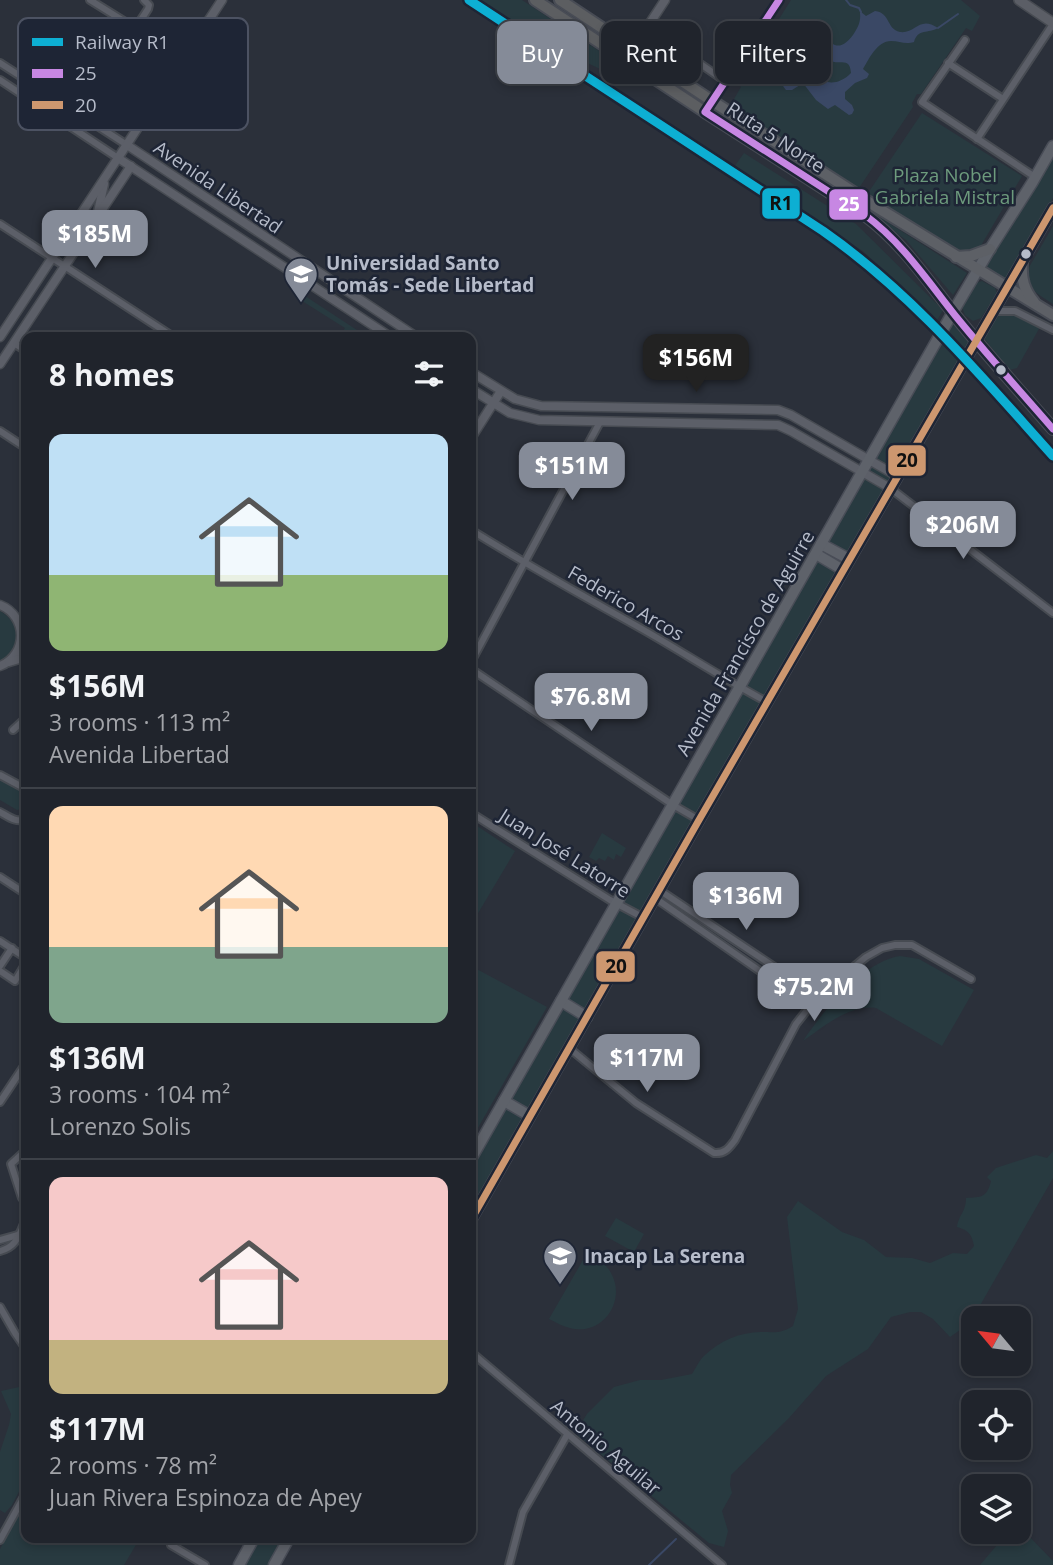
<!DOCTYPE html>
<html lang="en">
<head>
<meta charset="utf-8">
<style>
  :root { --surface:#20242c; --page:#2d3038; --text:#f1f3f6; --muted:#a2a4a9; --line:#3d4148; --accent:#858b98 }
  body { margin:0; font-family:"Open Sans",sans-serif; background:var(--page); color:var(--text); height:100vh; display:flex; flex-direction:column; font-size:26px; white-space:nowrap }
  * { box-sizing:border-box; margin:0 }
  p { font-size:23px; color:var(--muted) }
  .icon { flex:none; width:38px; height:38px; fill:none; stroke:currentColor; stroke-width:2; stroke-linecap:round; stroke-linejoin:round }
  .map { position:relative; flex:1; overflow:hidden }
  .drawer { position:absolute; left:21px; top:332px; width:455px; height:1211px; display:flex; flex-direction:column; background:var(--surface); border-radius:14px; box-shadow:0 4px 10px #0003,0 0 0 2px var(--line) }
  .drawer>* { flex:none }
  .guide { position:absolute; left:497px; top:21px; width:450px; height:63px; display:flex; gap:14px }
  .needle { width:46px; rotate:299deg }
  .controls { position:absolute; left:961px; top:1306px; display:grid; gap:14px }
  .controls a { display:grid; place-items:center; width:70px; height:70px; border-radius:14px; background:var(--surface); box-shadow:0 4px 10px #0003,0 0 0 2px var(--line); font-size:35px }
  .price { position:absolute; translate:-50% -60px; padding:0 16px; border-radius:14px; background:var(--accent); color:#fff; font-size:23px; line-height:46px; filter:drop-shadow(0 2px 4px #0008) }
  .price::after { content:''; position:absolute; left:50%; top:42px; width:21px; height:16px; margin-left:-10px; background:inherit; clip-path:polygon(0 0,100% 0,50% 100%) }
  .price.active { background:#222; color:#fff }
  ul { padding:0; list-style:none }
  li { display:grid; align-content:center; gap:14px; height:371px; padding:0 28px }
  li+li { border-top:2px solid var(--line) }
  li span { display:grid; place-items:center; height:217px; border-radius:14px; color:#555 }
  li>.icon { margin-inline-start:auto }
  span .icon { width:126px; height:126px; fill:#fffc; stroke-width:1 }
  li b { font-size:30px }
  h2 { display:flex; justify-content:space-between; align-items:center; height:84px; padding:0 28px; font-size:30px }
  .tag { padding:0 24px; border-radius:14px; background:var(--surface); box-shadow:0 4px 10px #0003,0 0 0 2px var(--line); font-size:24px; line-height:63px }
  .tag.active { background:var(--accent); color:#fff }
  .map>svg:first-child { display:block }
  .green { fill:#283a40 }
  .water { fill:#3a4865; fill-rule:evenodd }
  .lines { fill:none; stroke-linecap:round; stroke-linejoin:round }
  .stream { stroke:#3a4865; stroke-width:2 }
  .minor-casing { stroke:#474b52; stroke-width:10 }
  .tertiary-casing { stroke:#474b52; stroke-width:11 }
  .secondary-casing { stroke:#474b52; stroke-width:12 }
  .primary-casing { stroke:#494d57; stroke-width:13 }
  .trunk-casing { stroke:#484c55; stroke-width:14 }
  .motorway-casing { stroke:#484c55; stroke-width:14 }
  .minor { stroke:#5c5f68; stroke-width:6 }
  .tertiary { stroke:#5c5f68; stroke-width:8 }
  .secondary { stroke:#5b5e66; stroke-width:9 }
  .primary { stroke:#5e626a; stroke-width:10 }
  .trunk { stroke:#5d6066; stroke-width:10 }
  .motorway { stroke:#5c5e61; stroke-width:10 }
  .bus-1-casing { stroke:#1e2535; stroke-width:12 }
  .bus-2-casing { stroke:#1e2535; stroke-width:12 }
  .bus-1 { stroke:#c787e3; stroke-width:7 }
  .bus-2 { stroke:#cd976f; stroke-width:7 }
  .rail-1-casing { stroke:#1e2535; stroke-width:14 }
  .rail-1 { stroke:#0dafd3; stroke-width:9 }
  .bus-dot { fill:#b6bcca; stroke:#1e2535; stroke-width:2.5 }
  .labels { text-anchor:middle; dominant-baseline:central; stroke-width:5; stroke-linejoin:round; paint-order:stroke }
  .street-label { font-size:19px; fill:#b6bcca; stroke:#1e2535 }
  .park-label { font-size:19px; fill:#6d9b7d; stroke:#1e2535 }
  .poi-label { font-size:19px; font-weight:bold; fill:#b6bcca; stroke:#1e2535; text-anchor:start }
  .key { fill:#1e2535; stroke:#4c5262; stroke-width:2 }
  .key-label { font-size:19px; fill:#b6bcca }
  .line-badge { stroke:#1e2535; stroke-width:2.5 }
  .badge-label { font-size:19px; text-anchor:middle; font-weight:bold; fill:#fff }
  .pale-badge-label { font-size:19px; text-anchor:middle; font-weight:bold; fill:#111 }
</style>
</head>
<body>
<div class="map">
<svg width="1053" height="1565" viewBox="0 0 1053 1565">
  <rect width="100%" height="100%" fill="#2b303a"/>
  <g class="green">
    <path d="M472,0h50l97,64 -6,11 -92,-43z"/>
    <path d="M791,0h170l19,16 -8,15 -6,-3 -45,66h-4l-5,9 1,4 -54,81 -129,-82 11,-19 -3,-3z"/>
    <path d="M922,113l100,63 -43,73 -18,5 -95,-58z"/>
    <path d="M1053,152v46l-47,82 -20,-12z"/>
    <path d="M744,153l112,71 87,86 -7,12 -73,-71 -131,-81z"/>
    <path d="M881,218l86,55 -14,22 -47,-55 -27,-20z"/>
    <path d="M1053,226v78c-14,-9 -29,-17 -25,-35z"/>
    <path d="M982,281l13,7 2,5 -16,25 -8,3 -8,-6 -3,-8 14,-24z"/>
    <path d="M302,294l67,44h-14l-4,-5 -6,5h-6l6,-10 -46,-29z"/>
    <path d="M1003,313l13,1 24,13 -23,41 -8,2 -25,-32 12,-20z"/>
    <path d="M953,321l17,20 -499,873v-50z"/>
    <path d="M0,611c22,13 22,36 0,50z"/>
    <path d="M0,779l26,15v4l-6,11 -3,1 -17,-10z"/>
    <path d="M471,822l44,29 -44,74z"/>
    <path d="M602,833l24,15 -5,9 -5,-3 -2,6 -6,-4 -3,5 -6,-3 -3,3 -7,-4z"/>
    <path d="M900,956l19,3 55,31 -32,56 -66,-38c-26,-4 -53,19 -73,33 19,-29 61,-80 97,-85z"/>
    <path d="M471,966l76,41 -76,133v-175z"/>
    <path d="M1053,1151v27l-83,145 -20,14 -17,-18 -12,-7h-11l-19,5 -23,32 -42,27 -37,42 -58,57 -1,10 2,8 -10,18 6,20 -4,16 -15,-4 -134,-110 12,-19 27,-27 26,-7h21l31,-6c4,-6 7,-14 13,-19 15,-14 35,-23 56,-23 15,0 19,2 32,-6l5,-17 -11,-92 11,-16 44,31 22,8 22,17 26,1 18,5 23,-10 14,1 7,-8c-2,-12 -6,-16 -17,-19 2,-13 9,-15 9,-29 15,-1 21,0 25,-17l-4,-4 9,-9 40,-13 11,3z"/>
    <path d="M616,1218l28,16 -10,18 -29,-16z"/>
    <path d="M587,1253c9,5 19,10 24,20 15,26 -6,60 -36,56 -9,-1 -18,-6 -26,-10z"/>
    <path d="M25,1371h1v107l-14,27 -7,8 -5,-3v-58l9,-27 2,-11 -10,-23 18,-4 7,-9z"/>
    <path d="M26,1500v38h114l-16,27h-124v-16z"/>
    <path d="M1019,1526l34,35v4h-73l29,-34h9z"/>
    <path d="M256,1538h29l-15,27h-29z"/>
  </g>
  <path class="water" d="M875,11c16,2 11,18 25,21 16,2 19,-17 38,-4 -10,6 -20,0 -24,14 -9,3 -14,-1 -23,-1 -14,0 -22,18 -28,28l6,5 -2,4 -12,5 -10,9v7l7,6 2,5 -2,4 -3,1 -14,-10 -7,4 -12,-9 -13,-17 -11,7h-6c-13,-15 11,-18 17,-31 4,-10 -2,-17 6,-28 20,0 24,30 44,4 5,-8 8,-13 7,-22l1,-1 5,4zM823,53c1,1 7,7 8,8 9,4 19,-4 20,12 -16,17 -41,11 -33,-17z"/>
  <g class="lines">
    <g class="stream">
      <path d="M846,0l4,5 9,3 2,4"/>
      <path d="M938,28l20,-14"/>
      <path d="M649,1565l27,-26"/>
    </g>
    <g class="minor-casing">
      <g id="minor">
        <path d="M90,0l45,28"/>
        <path d="M647,27l78,54"/>
        <path d="M45,28l64,40"/>
        <path d="M965,40l-43,62 113,75"/>
        <path d="M0,63l127,82"/>
        <path d="M948,63l55,36"/>
        <path d="M0,80l118,78"/>
        <path d="M71,127l77,-118 1,-4 -5,-5"/>
        <path d="M977,139l76,-115"/>
        <path d="M0,224l175,114"/>
        <path d="M994,311h21l38,19"/>
        <path d="M14,343l12,8"/>
        <path d="M0,431l26,17"/>
        <path d="M890,488l163,125"/>
        <path d="M471,530c56,35 114,67 171,99 42,24 82,50 125,73"/>
        <path d="M471,662l129,-240"/>
        <path d="M471,669l202,136 26,15"/>
        <path d="M13,730l13,-12"/>
        <path d="M0,775l26,14"/>
        <path d="M0,812c9,5 16,11 26,7"/>
        <path d="M471,813l139,87 34,18"/>
        <path d="M0,877l26,17"/>
        <path d="M659,890l159,106"/>
        <path d="M655,898l155,108"/>
        <path d="M0,941l26,17"/>
        <path d="M0,966l12,-18"/>
        <path d="M0,971l15,10 11,-18"/>
        <path d="M569,1048l67,55 78,50c11,1 15,-5 21,-13l61,-116 22,-28 48,-39 16,-9 13,-3h17l59,34"/>
        <path d="M0,1102l26,-39"/>
        <path d="M26,1154l-3,-1 -12,11 11,34 4,3"/>
        <path d="M0,1240l18,-5"/>
        <path d="M0,1251c18,-5 19,-17 26,-32"/>
        <path d="M0,1307l15,26 11,16"/>
        <path d="M471,1352l251,213"/>
        <path d="M0,1540l26,-47"/>
        <path d="M171,1545l34,20"/>
        <path d="M509,1565l14,-53 44,-77"/>
      </g>
    </g>
    <g class="tertiary-casing">
      <g id="tertiary">
        <path d="M633,49l32,-49"/>
        <path d="M709,106l70,-106"/>
        <path d="M127,145l291,193"/>
        <path d="M118,158l274,180"/>
        <path d="M98,212l6,-28"/>
        <path d="M0,337l222,-337"/>
        <path d="M0,364l131,-198"/>
        <path d="M471,372l44,27 26,7 237,4 13,5 106,61"/>
        <path d="M471,389l39,24 29,7 239,5 13,6 99,57"/>
        <path d="M471,438l30,-47"/>
        <path d="M0,605c28,11 28,50 0,61"/>
        <path d="M9,662l17,-5"/>
      </g>
    </g>
    <g class="secondary-casing">
      <path id="secondary" d="M1019,0l34,23"/>
    </g>
    <g class="primary-casing">
      <g id="primary">
        <path d="M821,544l28,15"/>
        <path d="M816,554l27,16"/>
        <path d="M561,1001l26,16"/>
        <path d="M504,1101l26,15"/>
        <path d="M471,1159l482,-847 37,-63 42,-66 21,-37"/>
        <path d="M471,1220l228,-400 354,-612"/>
        <path d="M239,1565l15,-27"/>
        <path d="M274,1565l15,-27"/>
      </g>
    </g>
    <g class="trunk-casing">
      <g id="trunk">
        <path d="M712,101l166,107 175,107"/>
        <path d="M705,112l160,103c38,28 64,68 93,104 31,38 63,73 95,110"/>
        <path d="M956,257l15,-1 19,-7"/>
        <path d="M1022,263c-1,16 2,27 12,39"/>
      </g>
    </g>
    <g class="motorway-casing">
      <g id="motorway">
        <path d="M535,0l170,112"/>
        <path d="M560,0l152,101"/>
      </g>
    </g>
    <use href="#minor" class="minor"/>
    <use href="#tertiary" class="tertiary"/>
    <use href="#secondary" class="secondary"/>
    <use href="#primary" class="primary"/>
    <use href="#trunk" class="trunk"/>
    <use href="#motorway" class="motorway"/>
    <g class="bus-1-casing">
      <path id="bus-1" d="M779,0l-74,112 160,103c38,28 64,68 93,104 31,38 63,73 95,110"/>
    </g>
    <g class="bus-2-casing">
      <path id="bus-2" d="M471,1220l228,-400 354,-612"/>
    </g>
    <use href="#bus-1" class="bus-1"/>
    <use href="#bus-2" class="bus-2"/>
    <g class="rail-1-casing">
      <path id="rail-1" d="M469,0l354,231c89,62 158,145 230,225"/>
    </g>
    <use href="#rail-1" class="rail-1"/>
  </g>
  <defs>
    <g id="university-pin" transform="scale(1.75)"><path d="M0 17L-7.5 6A9.5 9.5 0 1 1 7.5 6Z" fill="#858b98" stroke="#1e2535"/><path d="M0-5L7-2L0 1L-7-2ZM-4 1L0 2.5L4 1V4Q0 6-4 4Z" fill="#fff"/></g>
  </defs>
  <g fill-rule="evenodd">
    <use href="#university-pin" x="301" y="274"/>
    <use href="#university-pin" x="560" y="1256"/>
  </g>
  <g class="bus-dot">
    <circle cx="1026" cy="254" r="6"/>
    <circle cx="1001" cy="370" r="6"/>
  </g>
  <g class="labels">
    <g class="street-label">
      <text transform="translate(776 137) rotate(33)">Ruta 5 Norte</text>
      <text transform="translate(218 187) rotate(34)">Avenida Libertad</text>
      <text transform="translate(626 603) rotate(30)">Federico Arcos</text>
      <text transform="translate(745 643) rotate(-60)">Avenida Francisco de Aguirre</text>
      <text transform="translate(565 853) rotate(32)">Juan José Latorre</text>
      <text transform="translate(606 1447) rotate(40)">Antonio Aguilar</text>
    </g>
    <g class="park-label">
      <text x="945" y="175">Plaza Nobel<tspan x="945" dy="22">Gabriela Mistral</tspan></text>
    </g>
    <g class="poi-label">
      <text x="326" y="263">Universidad Santo<tspan x="326" dy="22">Tomás - Sede Libertad</tspan></text>
      <text x="584" y="1256">Inacap La Serena</text>
    </g>
  </g>
  <rect x="18" y="18" width="230" height="112" rx="10" class="key"/>
  <rect x="32" y="38" width="31" height="8" fill="#0dafd3"/>
  <rect x="32" y="69" width="31" height="9" fill="#c787e3"/>
  <rect x="32" y="101" width="31" height="8" fill="#cd976f"/>
  <g class="key-label">
    <text x="75" y="49">Railway R1</text>
    <text x="75" y="80">25</text>
    <text x="75" y="112">20</text>
  </g>
  <g class="line-badge">
    <rect x="761" y="187" width="40" height="33" rx="7" fill="#0dafd3"/>
    <rect x="828" y="188" width="41" height="33" rx="7" fill="#c787e3"/>
    <rect x="887" y="444" width="40" height="33" rx="7" fill="#cd976f"/>
    <rect x="595" y="950" width="41" height="33" rx="7" fill="#cd976f"/>
  </g>
  <g class="badge-label">
    <text x="849" y="211">25</text>
  </g>
  <g class="pale-badge-label">
    <text x="781" y="210">R1</text>
    <text x="907" y="467">20</text>
    <text x="616" y="973">20</text>
  </g>
</svg>
<div class="controls">
<a><svg class="needle" viewBox="-14 -14 28 28"><path d="M0-13l5 13h-10z" fill="#e53935"/><path d="M0 13l5-13h-10z" fill="#a2a4a9"/></svg></a>
<a><svg class="icon" aria-label="locate" viewBox="0 0 24 24"><circle cx="12" cy="12" r="6"/><path d="M12 2v4M12 18v4M2 12h4M18 12h4"/></svg></a>
<a><svg class="icon" aria-label="layers" viewBox="0 0 24 24"><path d="M12 4l9 5-9 5-9-5zM3 14l9 5 9-5"/></svg></a>
</div>
<b class="price" style="left:95px;top:270px">$185M</b>
<b class="price active" style="left:696px;top:394px">$156M</b>
<b class="price" style="left:572px;top:502px">$151M</b>
<b class="price" style="left:963px;top:561px">$206M</b>
<b class="price" style="left:591px;top:733px">$76.8M</b>
<b class="price" style="left:746px;top:932px">$136M</b>
<b class="price" style="left:814px;top:1023px">$75.2M</b>
<b class="price" style="left:647px;top:1094px">$117M</b>
<div class="guide">
<a class="tag active">Buy</a>
<a class="tag">Rent</a>
<a class="tag">Filters</a>
</div>
<section class="drawer">
<h2>8 homes<svg class="icon" aria-label="filters" viewBox="0 0 24 24"><path d="M4 7h16M4 17h16"/><circle cx="9" cy="7" r="2"/><circle cx="15" cy="17" r="2"/></svg></h2>
<ul>
<li><span style="background:linear-gradient(#bfe0f5 65%,#8fb573 0)"><svg class="icon" aria-label="home" viewBox="0 0 24 24"><path d="M3 11l9-7 9 7M6 9v11h12V9"/></svg></span><div><b>$156M</b><p>3 rooms · 113 m²</p><p>Avenida Libertad</p></div></li>
<li><span style="background:linear-gradient(#ffd9b3 65%,#7fa58c 0)"><svg class="icon" aria-label="home" viewBox="0 0 24 24"><path d="M3 11l9-7 9 7M6 9v11h12V9"/></svg></span><div><b>$136M</b><p>3 rooms · 104 m²</p><p>Lorenzo Solis</p></div></li>
<li><span style="background:linear-gradient(#f6c9c9 75%,#c2b280 0)"><svg class="icon" aria-label="home" viewBox="0 0 24 24"><path d="M3 11l9-7 9 7M6 9v11h12V9"/></svg></span><div><b>$117M</b><p>2 rooms · 78 m²</p><p>Juan Rivera Espinoza de Apey</p></div></li>
</ul>
</section>
</div>
</body>
</html>
